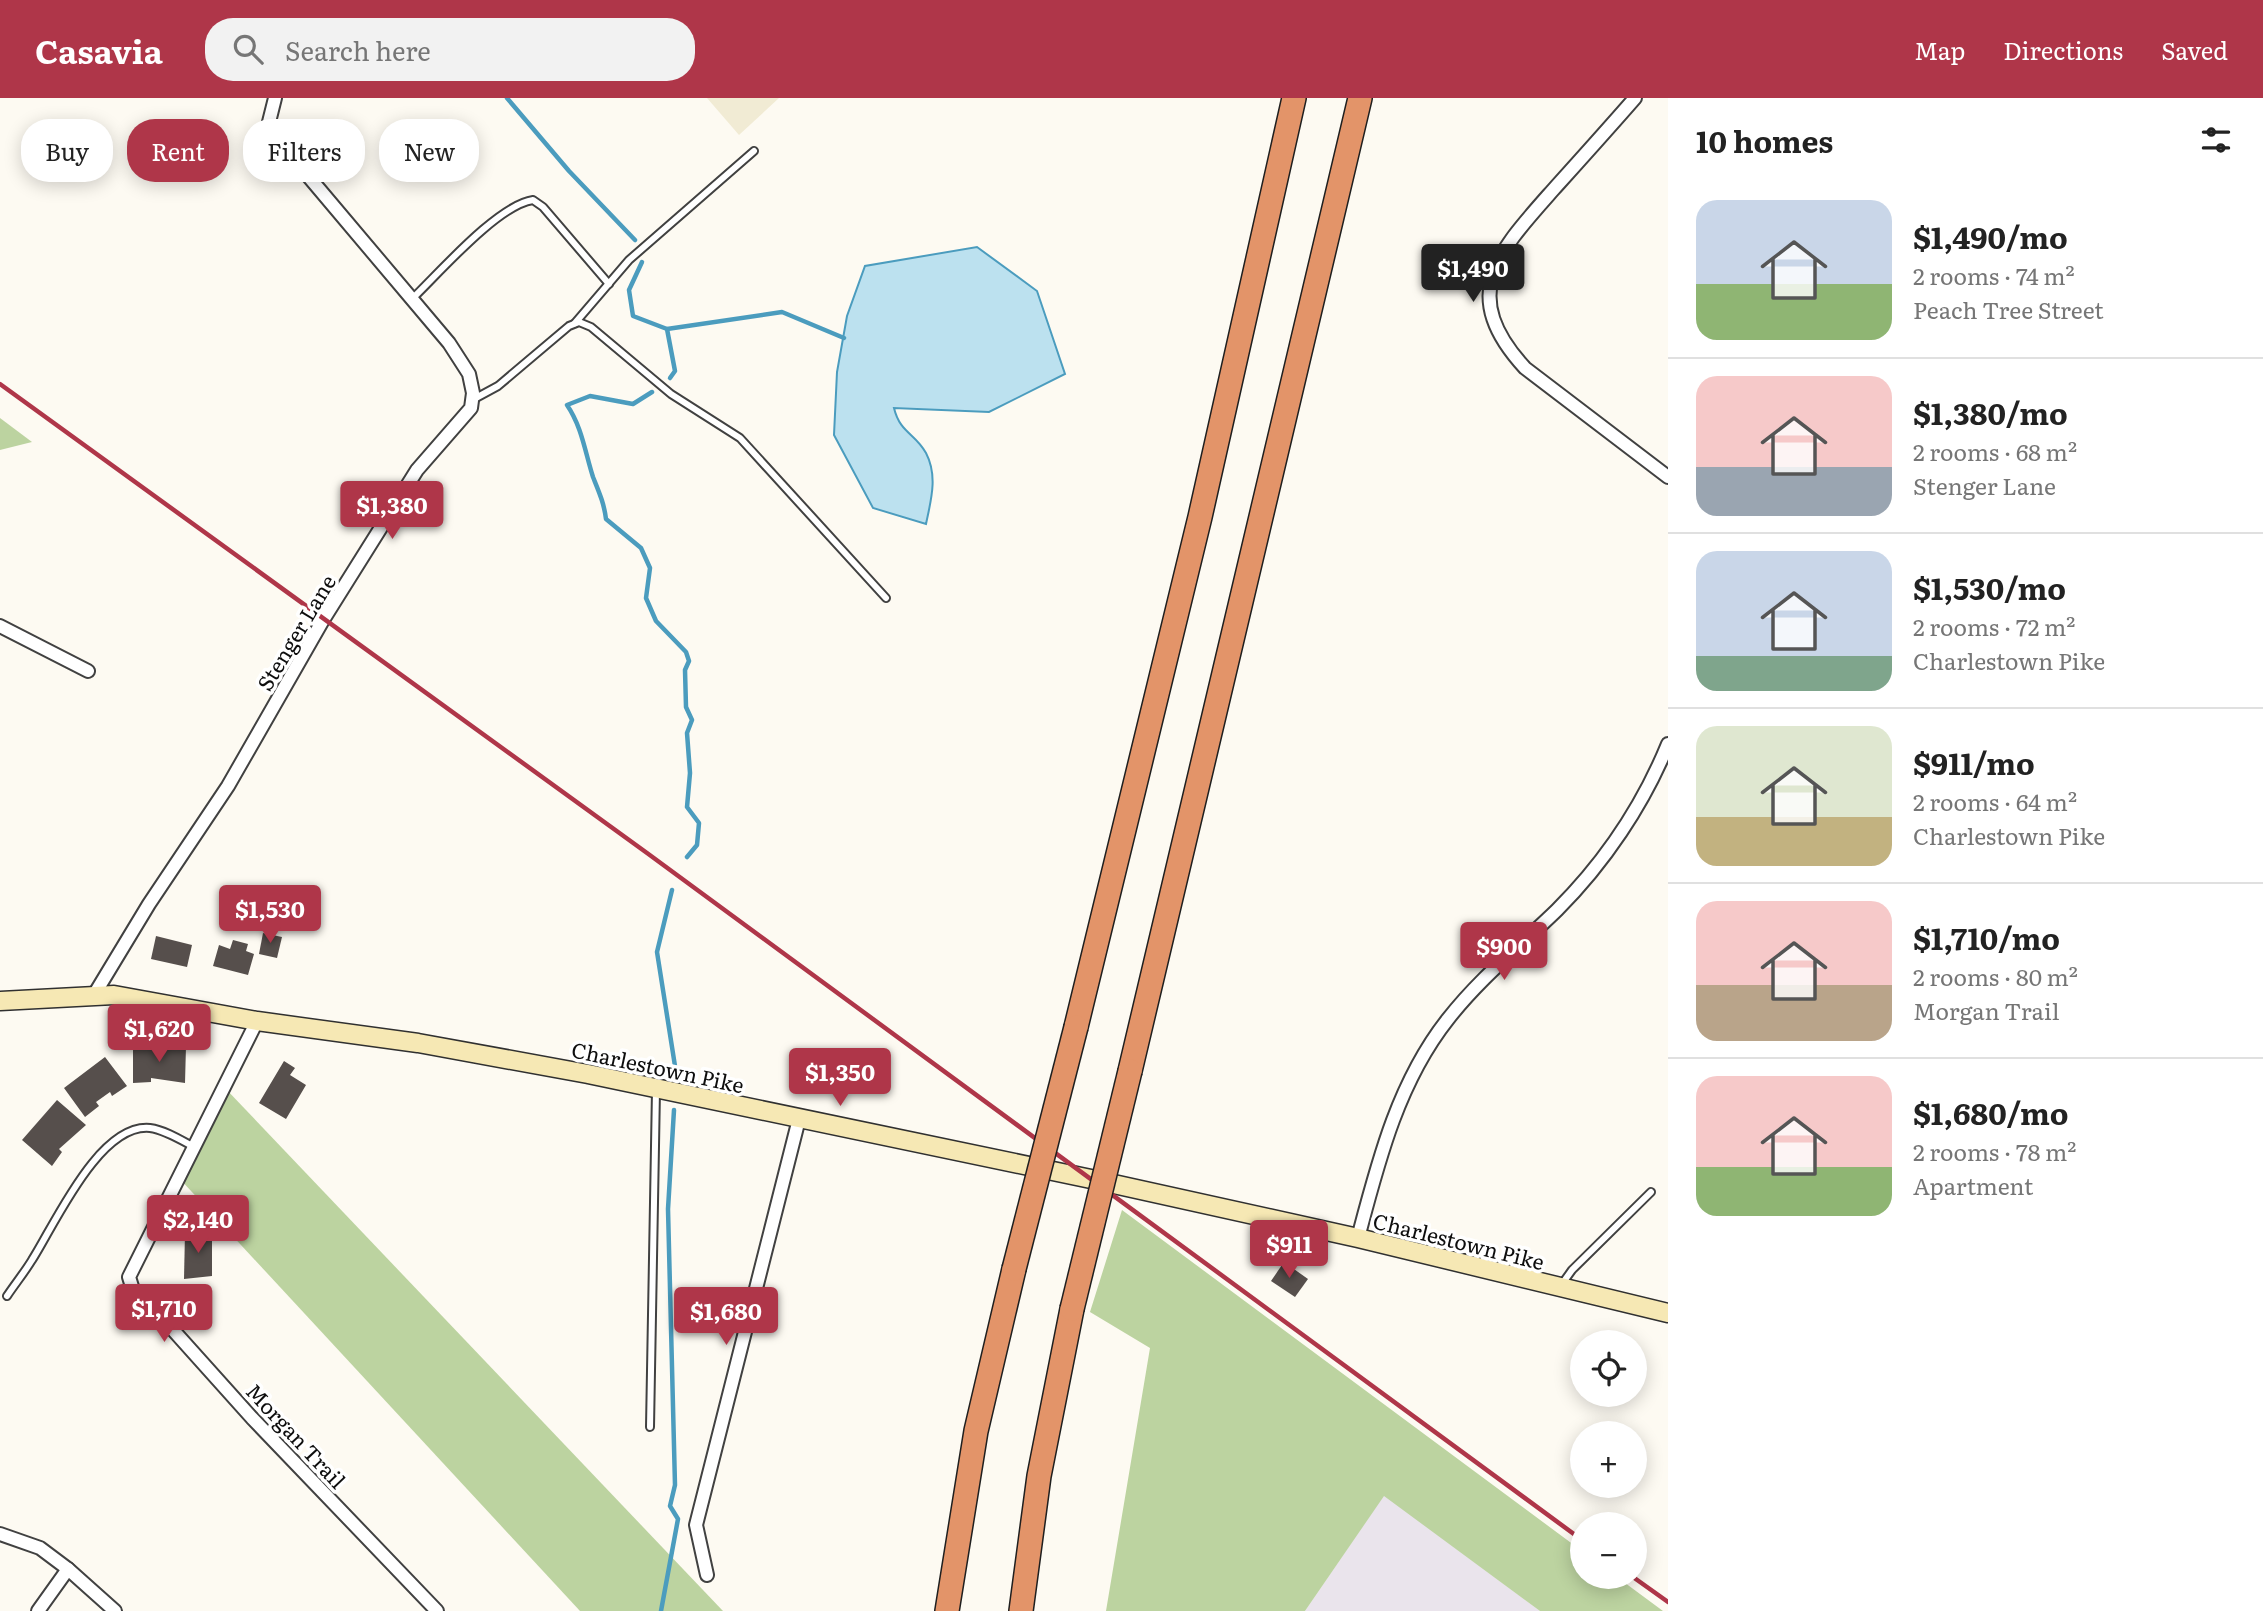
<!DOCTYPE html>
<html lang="en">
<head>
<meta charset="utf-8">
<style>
  :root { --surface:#fff; --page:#f2f2f2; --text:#222; --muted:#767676; --line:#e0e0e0; --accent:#af3649 }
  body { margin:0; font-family:Literata,serif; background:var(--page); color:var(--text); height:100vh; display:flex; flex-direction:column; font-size:26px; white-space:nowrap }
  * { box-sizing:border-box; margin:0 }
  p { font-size:23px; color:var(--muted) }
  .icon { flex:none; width:38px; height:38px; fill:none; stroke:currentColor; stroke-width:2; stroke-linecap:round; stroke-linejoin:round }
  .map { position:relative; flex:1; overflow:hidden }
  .details { display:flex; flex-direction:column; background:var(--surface); width:595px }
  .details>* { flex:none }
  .hud { position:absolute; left:21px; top:21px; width:665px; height:63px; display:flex; gap:14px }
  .buttons { position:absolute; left:1570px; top:1232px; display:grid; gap:14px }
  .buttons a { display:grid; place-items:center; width:77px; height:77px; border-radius:50%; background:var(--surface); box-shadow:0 4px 18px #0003; font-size:35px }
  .price { position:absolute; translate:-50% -60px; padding:0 16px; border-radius:7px; background:var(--accent); color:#fff; font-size:23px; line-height:46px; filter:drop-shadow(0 2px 4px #0008) }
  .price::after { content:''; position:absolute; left:50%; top:42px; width:21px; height:16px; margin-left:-10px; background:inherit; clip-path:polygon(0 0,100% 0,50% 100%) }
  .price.on { background:#222; color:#fff }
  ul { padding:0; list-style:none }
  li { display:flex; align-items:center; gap:21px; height:175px; padding:0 28px }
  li+li { border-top:2px solid var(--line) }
  li span { display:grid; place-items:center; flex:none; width:196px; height:140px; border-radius:21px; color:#555 }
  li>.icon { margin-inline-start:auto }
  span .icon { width:84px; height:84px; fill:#fffc; stroke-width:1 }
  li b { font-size:30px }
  h2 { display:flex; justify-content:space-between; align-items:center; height:84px; padding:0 28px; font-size:30px }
  .chip { padding:0 24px; border-radius:28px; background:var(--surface); box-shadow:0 4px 18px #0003; font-size:24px; line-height:63px }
  .chip.on { background:var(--accent); color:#fff }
  header { display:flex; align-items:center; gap:42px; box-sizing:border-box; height:98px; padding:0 35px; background:var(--accent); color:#fff }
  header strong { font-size:33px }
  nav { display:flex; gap:38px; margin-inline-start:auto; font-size:24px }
  .search { width:490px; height:63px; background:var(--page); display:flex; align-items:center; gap:18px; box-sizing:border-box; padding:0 24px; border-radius:28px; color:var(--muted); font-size:26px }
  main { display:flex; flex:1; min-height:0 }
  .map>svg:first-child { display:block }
  .industrial { fill:#eae4ec }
  .farmland { fill:#f1ebd4 }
  .forest { fill:#bcd3a0 }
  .water { fill:#bce1ef; stroke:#4b9cbe; stroke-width:2 }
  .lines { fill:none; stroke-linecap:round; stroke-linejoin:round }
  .stream { stroke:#4b9cbe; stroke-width:4.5 }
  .building { fill:#564f4c }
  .lane-casing { stroke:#414141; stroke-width:10 }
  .street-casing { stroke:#414141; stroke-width:16 }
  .secondary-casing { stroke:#303030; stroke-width:21 }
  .highway-casing { stroke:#1f1f1f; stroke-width:26 }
  .lane { stroke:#fff; stroke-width:6 }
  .street { stroke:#fff; stroke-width:12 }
  .secondary { stroke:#f6e8b4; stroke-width:18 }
  .highway { stroke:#e39469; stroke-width:23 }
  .rail { stroke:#af3649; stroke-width:4.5 }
  .highway-bridge-casing { stroke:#1f1f1f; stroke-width:26; stroke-linecap:butt }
  .highway-bridge { stroke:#e39469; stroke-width:23 }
  .labels { text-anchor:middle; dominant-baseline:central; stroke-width:7; stroke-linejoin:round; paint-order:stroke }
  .street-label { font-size:21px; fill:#0e0e0e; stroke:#fff }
</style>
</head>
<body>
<header>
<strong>Casavia</strong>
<div class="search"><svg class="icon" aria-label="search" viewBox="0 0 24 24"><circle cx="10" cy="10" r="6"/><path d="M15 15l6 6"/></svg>Search here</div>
<nav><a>Map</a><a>Directions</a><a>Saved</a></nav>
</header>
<main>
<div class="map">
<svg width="1668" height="1513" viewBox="0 0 1668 1513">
  <rect width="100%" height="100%" fill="#fdfaf2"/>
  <path class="industrial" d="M1384,1397l156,116h-235z"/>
  <path class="farmland" d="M707,0h72l-40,37z"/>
  <g class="forest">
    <path d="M0,320l32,24 -32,8z"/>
    <path d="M224,989l499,524h-143l-401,-433z"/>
    <path d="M1122,1112l460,341v26h35l46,34h-123l-156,-115 -79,115h-199l44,-263 -60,-36z"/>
  </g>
  <path class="water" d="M977,149l60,44 28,83 -76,38 -95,-4c6,25 21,25 32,45 12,23 5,47 0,71l-53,-16 -39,-73 3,-63 10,-56 18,-50z"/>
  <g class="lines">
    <g class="stream">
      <path d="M507,0l62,73 66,69"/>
      <path d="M642,164l-13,28 4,26 34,13 8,42 -5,7"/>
      <path d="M667,231l115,-17 62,26"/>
      <path d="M652,294l-19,12 -43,-8 -23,9c15,22 18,47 26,72 6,15 11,26 13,42l35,29 9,20 -4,30 10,23 30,31 3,9 -4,9 1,37 6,13 -5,13 3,40 -3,34 12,16 -2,22 -10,12"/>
      <path d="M672,792l-15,62 21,133"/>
      <path d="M661,1513l17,-92 -8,-13 5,-21 -7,-276 6,-99"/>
    </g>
  </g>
  <g class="building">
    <path d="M263,835l19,4 -5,21 -18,-4z"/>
    <path d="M156,838l36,9 -5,22 -36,-8z"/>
    <path d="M233,842l15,4 -2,7 8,3 -6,21 -35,-9 6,-21 11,4z"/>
    <path d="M133,948h53l-1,37 -34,-5v4l-18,1z"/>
    <path d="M105,959l22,29 -15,10 -2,-4 -14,10 3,4 -14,11 -21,-29z"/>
    <path d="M284,963l11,7 -5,7 16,10 -20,34 -27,-16z"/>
    <path d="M57,1002l29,25 -27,24 3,3 -10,14 -30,-26z"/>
    <path d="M212,1132v46l-28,3 1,-46z"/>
    <path d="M1284,1164l24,17 -13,18 -24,-16z"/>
  </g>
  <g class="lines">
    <g class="lane-casing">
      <g id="lane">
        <path d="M413,200c27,-26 85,-93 120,-98l10,7 66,77"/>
        <path d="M575,225l54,-63 125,-109"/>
        <path d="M474,301l24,-13 71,-60 10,-4 12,5 80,67 69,44 146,160"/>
        <path d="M1562,1186l10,-14 79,-78"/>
        <path d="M7,1198c8,-12 17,-23 25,-36 22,-34 67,-137 118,-132 15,2 31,12 44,19"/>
        <path d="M650,1329l6,-337"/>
      </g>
    </g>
    <g class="street-casing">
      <g id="street">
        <path d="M1635,0c-27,31 -55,62 -82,92 -55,62 -96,104 -28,178l143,109"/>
        <path d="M0,528l88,45"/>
        <path d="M94,897l55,-91 79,-118 95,-166 94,-150 54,-62 2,-15 -4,-19 -20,-31 -178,-211 -3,-6 7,-28"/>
        <path d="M257,923l-128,256 5,16 31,28 87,97 185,193"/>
        <path d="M1358,1140c20,-76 40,-156 90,-219 32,-41 72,-73 109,-109 47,-47 86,-105 111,-166"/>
        <path d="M0,1436l40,14 28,21 47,42"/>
        <path d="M707,1477l-11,-50 103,-406"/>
        <path d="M38,1513l30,-42"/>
      </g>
    </g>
    <g class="secondary-casing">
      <path id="secondary" d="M0,903l114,-6 143,26 161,22 170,31 503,105 267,59 310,75"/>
    </g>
    <g class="highway-casing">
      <g id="highway">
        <path d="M1076,929l124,-510 94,-419"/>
        <path d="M1130,973l230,-973"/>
        <path d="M947,1513l29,-180 38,-162"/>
        <path d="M1021,1513l18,-135 33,-167"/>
      </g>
    </g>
    <use href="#lane" class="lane"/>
    <use href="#street" class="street"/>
    <use href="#secondary" class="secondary"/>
    <use href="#highway" class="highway"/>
    <g class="rail">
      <path d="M0,286l647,469 935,687"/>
      <path d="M1633,1479l35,25"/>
    </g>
    <g class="highway-bridge-casing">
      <g id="highway-bridge">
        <path d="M1014,1171l62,-242"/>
        <path d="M1072,1211l58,-238"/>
      </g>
    </g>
    <use href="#highway-bridge" class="highway-bridge"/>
  </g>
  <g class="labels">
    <g class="street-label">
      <text transform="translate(295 534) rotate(-59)">Stenger Lane</text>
      <text transform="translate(658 968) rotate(12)">Charlestown Pike</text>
      <text transform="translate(1459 1142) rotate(14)">Charlestown Pike</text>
      <text transform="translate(297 1337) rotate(47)">Morgan Trail</text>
    </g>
  </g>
</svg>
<div class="buttons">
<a><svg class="icon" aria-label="locate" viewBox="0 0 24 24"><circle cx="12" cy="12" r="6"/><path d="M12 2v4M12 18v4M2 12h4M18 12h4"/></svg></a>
<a>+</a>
<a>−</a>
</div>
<b class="price on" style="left:1473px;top:206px">$1,490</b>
<b class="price" style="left:392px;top:443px">$1,380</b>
<b class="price" style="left:270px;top:847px">$1,530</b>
<b class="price" style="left:1504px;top:884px">$900</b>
<b class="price" style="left:159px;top:966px">$1,620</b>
<b class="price" style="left:840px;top:1010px">$1,350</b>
<b class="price" style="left:198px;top:1157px">$2,140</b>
<b class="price" style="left:1289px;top:1182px">$911</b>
<b class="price" style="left:164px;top:1246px">$1,710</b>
<b class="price" style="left:726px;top:1249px">$1,680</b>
<div class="hud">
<a class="chip">Buy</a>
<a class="chip on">Rent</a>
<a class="chip">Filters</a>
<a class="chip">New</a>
</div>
</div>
<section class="details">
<h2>10 homes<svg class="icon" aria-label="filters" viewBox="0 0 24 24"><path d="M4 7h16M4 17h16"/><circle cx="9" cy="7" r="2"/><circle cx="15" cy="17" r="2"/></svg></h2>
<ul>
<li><span style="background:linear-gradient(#c9d6e8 60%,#8fb573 0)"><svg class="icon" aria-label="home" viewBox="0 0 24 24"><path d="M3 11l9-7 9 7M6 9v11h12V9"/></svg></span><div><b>$1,490/mo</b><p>2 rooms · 74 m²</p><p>Peach Tree Street</p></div></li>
<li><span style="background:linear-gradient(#f6c9c9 65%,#9aa5b1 0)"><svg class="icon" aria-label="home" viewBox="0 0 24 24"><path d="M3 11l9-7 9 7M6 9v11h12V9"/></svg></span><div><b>$1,380/mo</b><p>2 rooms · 68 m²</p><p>Stenger Lane</p></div></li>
<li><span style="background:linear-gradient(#c9d6e8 75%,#7fa58c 0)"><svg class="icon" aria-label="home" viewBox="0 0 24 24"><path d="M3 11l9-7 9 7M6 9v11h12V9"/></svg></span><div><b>$1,530/mo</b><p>2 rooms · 72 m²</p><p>Charlestown Pike</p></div></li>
<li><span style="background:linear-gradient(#dfe7d0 65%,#c2b280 0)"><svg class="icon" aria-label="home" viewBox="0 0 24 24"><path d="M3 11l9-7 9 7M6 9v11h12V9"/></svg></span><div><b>$911/mo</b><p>2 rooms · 64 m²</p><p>Charlestown Pike</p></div></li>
<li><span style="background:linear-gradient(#f6c9c9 60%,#b9a48a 0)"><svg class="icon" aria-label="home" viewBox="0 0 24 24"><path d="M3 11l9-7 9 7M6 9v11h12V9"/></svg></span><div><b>$1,710/mo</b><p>2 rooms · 80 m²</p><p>Morgan Trail</p></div></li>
<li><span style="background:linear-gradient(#f6c9c9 65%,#8fb573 0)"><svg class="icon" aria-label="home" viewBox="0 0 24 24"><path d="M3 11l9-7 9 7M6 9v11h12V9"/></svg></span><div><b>$1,680/mo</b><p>2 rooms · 78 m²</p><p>Apartment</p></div></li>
</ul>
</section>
</main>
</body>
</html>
